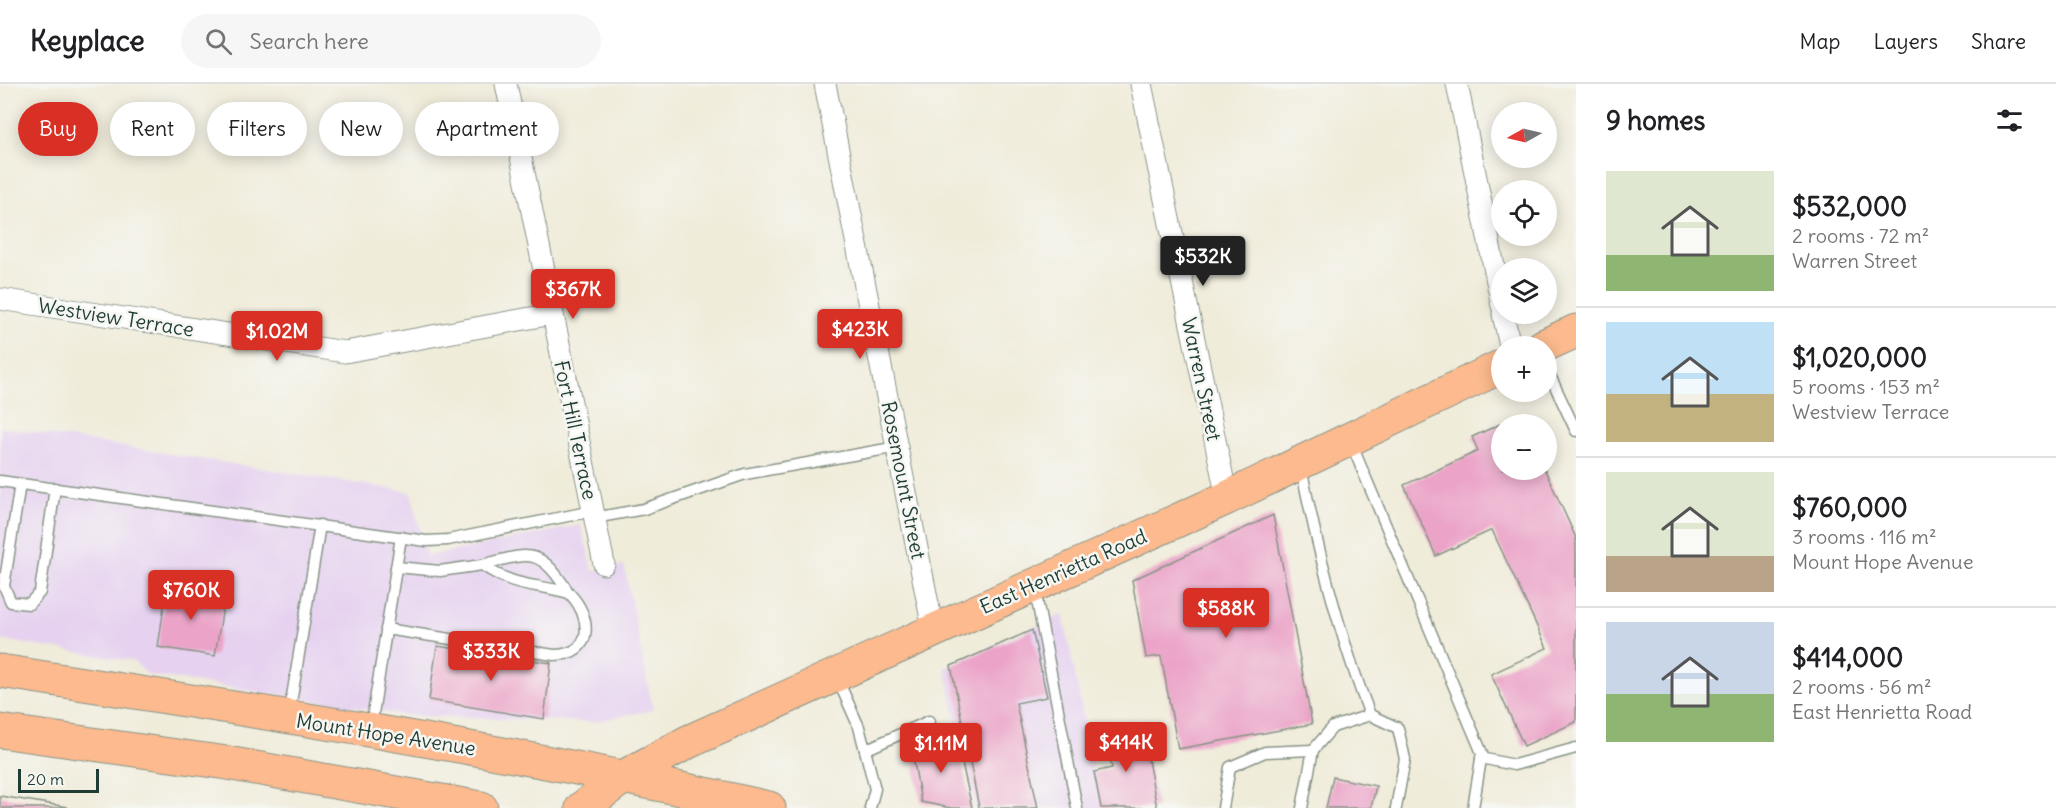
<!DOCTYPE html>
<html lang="en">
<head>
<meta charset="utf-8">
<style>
  :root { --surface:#fff; --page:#f6f6f6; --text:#202124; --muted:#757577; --line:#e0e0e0; --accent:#d93025 }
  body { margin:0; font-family:Delius,sans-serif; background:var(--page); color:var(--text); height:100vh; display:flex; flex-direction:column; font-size:22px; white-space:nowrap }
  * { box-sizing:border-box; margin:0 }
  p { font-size:20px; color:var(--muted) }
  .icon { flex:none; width:33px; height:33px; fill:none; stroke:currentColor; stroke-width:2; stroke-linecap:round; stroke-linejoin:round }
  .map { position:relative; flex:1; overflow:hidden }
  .panel { display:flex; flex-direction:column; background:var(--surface); width:480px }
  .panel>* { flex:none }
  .hud { position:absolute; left:18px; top:18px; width:570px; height:54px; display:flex; gap:12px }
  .needle { width:39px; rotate:262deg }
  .buttons { position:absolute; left:1491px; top:18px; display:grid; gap:12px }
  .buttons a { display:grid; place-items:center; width:66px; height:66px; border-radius:50%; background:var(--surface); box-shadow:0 3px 15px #0003; font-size:30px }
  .scale { position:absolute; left:18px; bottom:15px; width:81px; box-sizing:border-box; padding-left:6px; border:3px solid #1f3d34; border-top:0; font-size:16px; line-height:21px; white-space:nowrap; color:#1f3d34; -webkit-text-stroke:4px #f6f6f2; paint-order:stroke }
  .price { position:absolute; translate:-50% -51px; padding:0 14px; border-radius:6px; background:var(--accent); color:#fff; font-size:20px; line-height:39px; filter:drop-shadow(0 2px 3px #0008) }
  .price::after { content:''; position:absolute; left:50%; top:36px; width:18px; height:14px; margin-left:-9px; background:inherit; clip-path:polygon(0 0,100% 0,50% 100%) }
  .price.active { background:#222; color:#fff }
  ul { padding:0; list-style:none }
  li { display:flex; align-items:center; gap:18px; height:150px; padding:0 30px }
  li+li { border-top:2px solid var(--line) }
  li span { display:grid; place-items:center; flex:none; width:168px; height:120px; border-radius:0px; color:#555 }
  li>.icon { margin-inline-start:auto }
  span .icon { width:72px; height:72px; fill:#fffc; stroke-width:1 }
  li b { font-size:26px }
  h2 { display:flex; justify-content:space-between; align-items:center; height:72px; padding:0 30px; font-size:26px }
  .chip { padding:0 21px; border-radius:27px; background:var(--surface); box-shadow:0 3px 15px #0003; font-size:21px; line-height:54px }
  .chip.active { background:var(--accent); color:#fff }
  header { display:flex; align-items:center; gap:36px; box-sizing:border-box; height:84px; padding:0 30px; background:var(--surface); border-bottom:2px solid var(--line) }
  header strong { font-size:28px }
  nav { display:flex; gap:33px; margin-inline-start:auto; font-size:21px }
  .search { width:420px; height:54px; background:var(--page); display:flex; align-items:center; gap:15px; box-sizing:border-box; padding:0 21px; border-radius:33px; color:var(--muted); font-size:22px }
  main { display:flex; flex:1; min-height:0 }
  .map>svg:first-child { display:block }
  .built { fill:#e6d2f0 }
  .building { fill:#eba3c7 }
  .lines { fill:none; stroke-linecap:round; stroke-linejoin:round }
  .service-casing { stroke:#889487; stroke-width:13 }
  .minor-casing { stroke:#889487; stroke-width:23 }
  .primary-casing { stroke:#889487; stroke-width:35 }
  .service { stroke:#fff; stroke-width:10 }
  .minor { stroke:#fff; stroke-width:21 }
  .primary { stroke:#fcba8e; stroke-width:33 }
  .labels { text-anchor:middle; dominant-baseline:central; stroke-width:5; stroke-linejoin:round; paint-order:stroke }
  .street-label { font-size:20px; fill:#1f3d34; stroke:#f6f6f2 }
</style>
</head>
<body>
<header>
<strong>Keyplace</strong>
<div class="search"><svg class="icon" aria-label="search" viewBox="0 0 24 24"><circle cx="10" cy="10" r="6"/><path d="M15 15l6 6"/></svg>Search here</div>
<nav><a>Map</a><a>Layers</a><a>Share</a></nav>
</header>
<main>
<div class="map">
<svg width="1576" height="724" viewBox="0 0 1576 724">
  <rect width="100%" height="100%" fill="#f6f6f2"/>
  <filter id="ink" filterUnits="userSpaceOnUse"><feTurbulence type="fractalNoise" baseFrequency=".0167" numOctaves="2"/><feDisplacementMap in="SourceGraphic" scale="12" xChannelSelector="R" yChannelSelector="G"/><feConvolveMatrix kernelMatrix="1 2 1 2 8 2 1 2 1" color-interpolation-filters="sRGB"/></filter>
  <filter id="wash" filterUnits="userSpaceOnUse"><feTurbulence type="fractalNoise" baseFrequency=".008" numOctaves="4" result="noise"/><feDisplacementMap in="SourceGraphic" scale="24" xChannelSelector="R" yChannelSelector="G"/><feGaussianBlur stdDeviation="1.35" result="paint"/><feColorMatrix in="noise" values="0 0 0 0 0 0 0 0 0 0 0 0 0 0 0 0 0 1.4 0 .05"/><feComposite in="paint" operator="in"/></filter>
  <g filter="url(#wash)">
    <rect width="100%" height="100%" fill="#f0ecda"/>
    <g class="built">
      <path d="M0,343l411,65 16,64 154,-31 12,46 31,-6 29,145 -61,12 -188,-7 -256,-40 -15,-14 -133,-21z"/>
      <path d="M1063,530l38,194h-125l-31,-140z"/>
    </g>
    <g id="blocks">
      <g class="building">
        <path d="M1520,331l4,9h-22v46h43l31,68v184l-52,24 -33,-72 56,-26 -55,-118 -56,26 -32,-71 74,-34 -6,-14z"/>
        <path d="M1273,431l39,209 -134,25 -17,-93 -15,2 -14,-78z"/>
        <path d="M167,502l58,9 -10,61 -57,-9z"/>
        <path d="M1032,546l15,67 -31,6 22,105h-59l-28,-142z"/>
        <path d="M437,562l114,17 -7,56 -115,-19z"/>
        <path d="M1142,644l15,80h-56l-7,-36 18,-4 -6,-34z"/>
        <path d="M956,652l16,72h-21l-30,-6 -10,-57z"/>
        <path d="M1333,693l43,9 -5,22h-45z"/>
        <path d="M0,712l67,11v1h-67z"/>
      </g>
    </g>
  </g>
  <g filter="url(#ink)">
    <use href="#blocks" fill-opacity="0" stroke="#889487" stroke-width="1.5"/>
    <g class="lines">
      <g class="service-casing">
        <g id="service">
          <path d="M1546,283l30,64"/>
          <path d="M1351,359l131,310 -9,55"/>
          <path d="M1301,383c17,85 38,168 69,248"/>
          <path d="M0,397l426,60 22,-1 145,-29"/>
          <path d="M20,400l-16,102 7,16 18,2 11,-12 15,-104"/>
          <path d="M594,434l50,-9 101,-35 153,-27"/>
          <path d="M482,481c50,-13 57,-18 87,28"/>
          <path d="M1035,506l42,218"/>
          <path d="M386,545l168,26c41,0 38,-39 15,-62 -35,-10 -54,-5 -87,-28l-42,6 -44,-4"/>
          <path d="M837,594l22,49 6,23 10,39 -5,19"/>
          <path d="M289,631l31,-190"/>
          <path d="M371,642l30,-189"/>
          <path d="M865,666l64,-29"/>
          <path d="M1481,674l33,7 62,-17"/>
          <path d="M1223,724l7,-41 35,-15 48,-2"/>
          <path d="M1302,724l11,-58 20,-23 37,-12 28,13 7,31 -9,49"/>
        </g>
      </g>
      <g class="minor-casing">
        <g id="minor">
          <path d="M506,0l98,480"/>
          <path d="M825,0l108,545"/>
          <path d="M1141,0l86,414"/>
          <path d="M1457,0l45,222"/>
          <path d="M0,215l345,53 207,-38"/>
          <path d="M1503,230l7,32"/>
        </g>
      </g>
      <g class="primary-casing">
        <g id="primary">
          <path d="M1543,262l33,-15"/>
          <path d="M0,587c257,40 515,80 769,137"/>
          <path d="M0,647l227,32 254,45"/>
          <path d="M582,724l43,-32 63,-34 539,-244 275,-132"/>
        </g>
      </g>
      <use href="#service" class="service"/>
      <use href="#minor" class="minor"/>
      <use href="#primary" class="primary"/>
    </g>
  </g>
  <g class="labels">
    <g class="street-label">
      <text transform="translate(116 233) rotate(9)">Westview Terrace</text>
      <text transform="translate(1202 295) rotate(78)">Warren Street</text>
      <text transform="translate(576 346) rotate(78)">Fort Hill Terrace</text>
      <text transform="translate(904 396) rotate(79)">Rosemount Street</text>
      <text transform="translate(1063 487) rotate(-24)">East Henrietta Road</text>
      <text transform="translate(386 650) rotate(9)">Mount Hope Avenue</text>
    </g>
  </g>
</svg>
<div class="buttons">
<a><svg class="needle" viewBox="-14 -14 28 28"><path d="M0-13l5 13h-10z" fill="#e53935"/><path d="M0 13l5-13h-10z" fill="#757577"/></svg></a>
<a><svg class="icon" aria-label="locate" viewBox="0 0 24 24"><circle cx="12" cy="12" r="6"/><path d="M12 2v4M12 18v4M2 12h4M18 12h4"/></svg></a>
<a><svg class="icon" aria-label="layers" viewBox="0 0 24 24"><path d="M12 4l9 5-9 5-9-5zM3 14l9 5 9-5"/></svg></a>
<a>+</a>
<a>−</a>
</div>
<div class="scale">20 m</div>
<b class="price active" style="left:1203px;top:203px">$532K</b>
<b class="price" style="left:573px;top:236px">$367K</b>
<b class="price" style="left:860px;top:276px">$423K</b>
<b class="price" style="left:277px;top:278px">$1.02M</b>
<b class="price" style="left:191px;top:537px">$760K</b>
<b class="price" style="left:1226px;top:555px">$588K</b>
<b class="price" style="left:491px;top:598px">$333K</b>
<b class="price" style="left:1126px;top:689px">$414K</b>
<b class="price" style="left:941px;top:690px">$1.11M</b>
<div class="hud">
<a class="chip active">Buy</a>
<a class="chip">Rent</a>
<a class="chip">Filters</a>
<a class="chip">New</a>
<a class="chip">Apartment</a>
</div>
</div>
<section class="panel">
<h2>9 homes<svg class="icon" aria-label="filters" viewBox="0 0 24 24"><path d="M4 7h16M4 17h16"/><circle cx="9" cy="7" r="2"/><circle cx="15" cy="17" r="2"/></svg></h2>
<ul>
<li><span style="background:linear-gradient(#dfe7d0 70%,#8fb573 0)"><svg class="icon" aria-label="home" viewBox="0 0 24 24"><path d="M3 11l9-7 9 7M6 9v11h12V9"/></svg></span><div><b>$532,000</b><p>2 rooms · 72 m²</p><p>Warren Street</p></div></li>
<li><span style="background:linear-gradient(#bfe0f5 60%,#c2b280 0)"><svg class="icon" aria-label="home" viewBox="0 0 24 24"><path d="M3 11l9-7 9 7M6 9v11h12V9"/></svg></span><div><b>$1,020,000</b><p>5 rooms · 153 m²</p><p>Westview Terrace</p></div></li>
<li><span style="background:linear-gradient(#dfe7d0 70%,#b9a48a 0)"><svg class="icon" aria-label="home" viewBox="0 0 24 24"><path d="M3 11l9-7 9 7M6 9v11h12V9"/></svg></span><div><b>$760,000</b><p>3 rooms · 116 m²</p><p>Mount Hope Avenue</p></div></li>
<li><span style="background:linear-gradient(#c9d6e8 60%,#8fb573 0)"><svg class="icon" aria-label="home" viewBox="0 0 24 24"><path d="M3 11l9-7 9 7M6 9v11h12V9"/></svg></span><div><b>$414,000</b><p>2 rooms · 56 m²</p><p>East Henrietta Road</p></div></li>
</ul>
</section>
</main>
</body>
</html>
